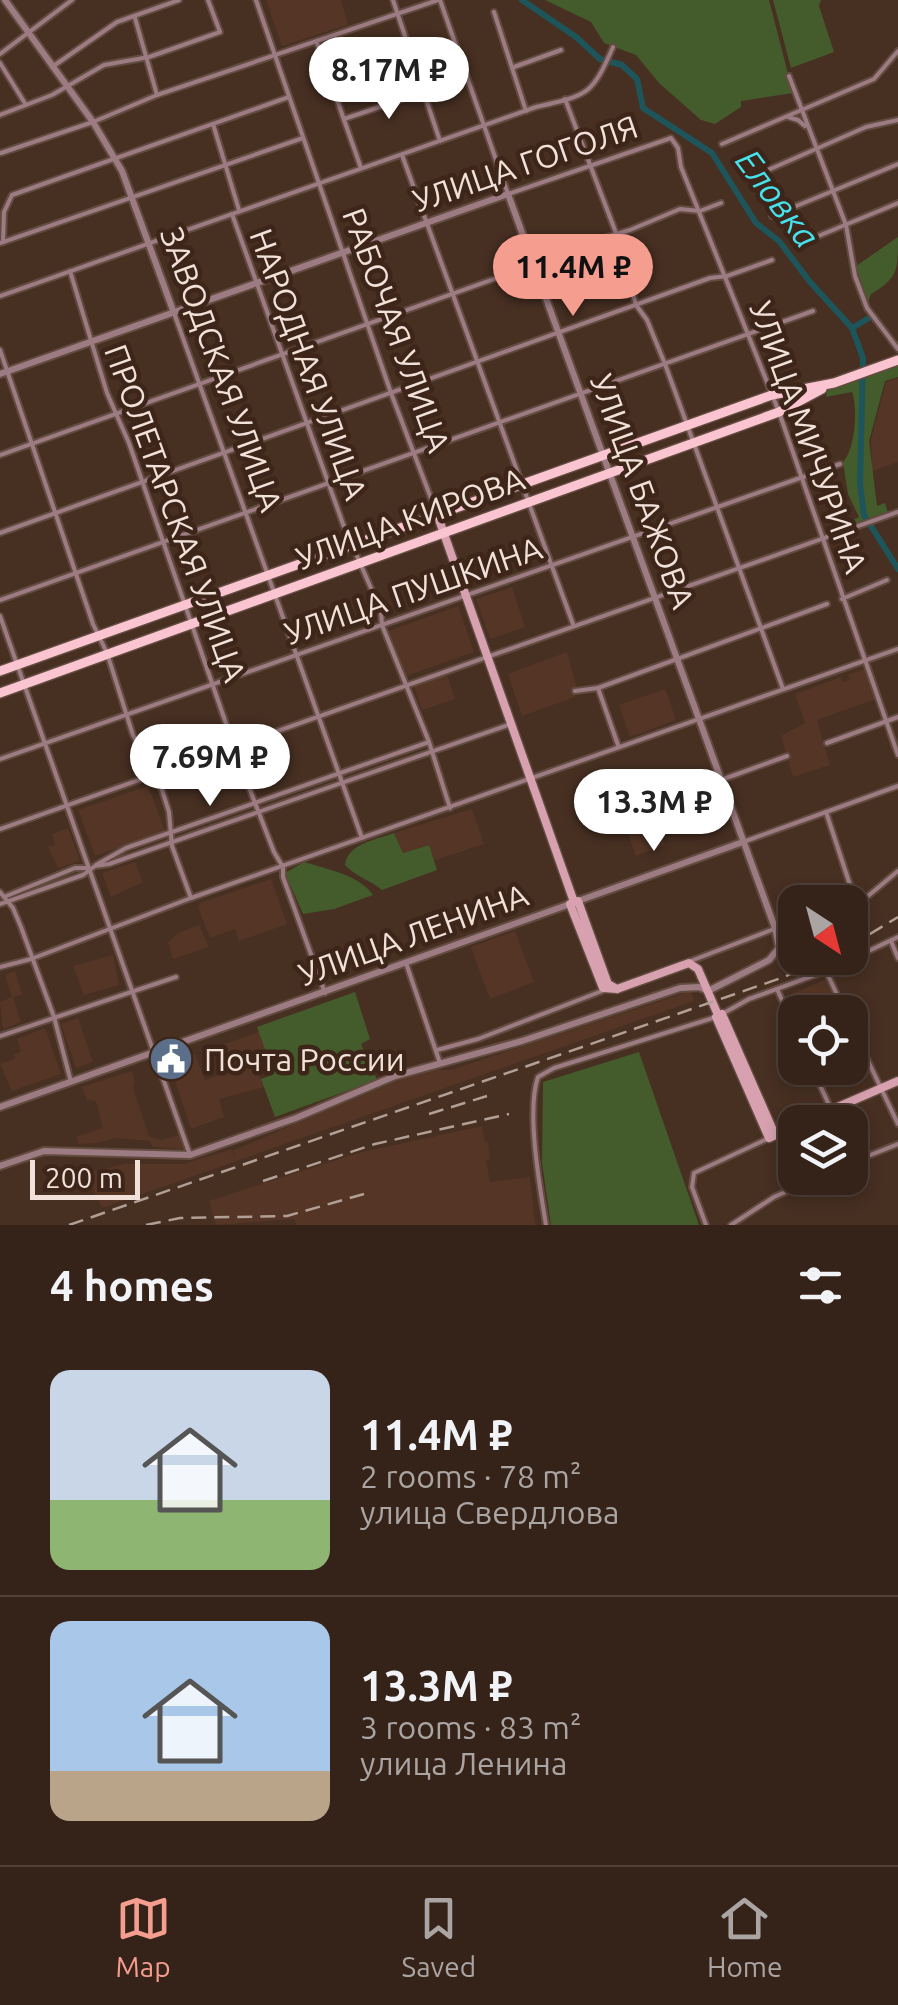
<!DOCTYPE html>
<html lang="en">
<head>
<meta charset="utf-8">
<style>
  :root { --surface:#35231a; --page:#402f27; --text:#f1f3f6; --muted:#aaa4a2; --line:#4f4039; --accent:#f59d8e }
  body { margin:0; font-family:Ubuntu,sans-serif; background:var(--page); color:var(--text); height:100vh; display:flex; flex-direction:column; font-size:38px; white-space:nowrap }
  * { box-sizing:border-box; margin:0 }
  p { font-size:32px; color:var(--muted) }
  .icon { flex:none; width:55px; height:55px; fill:none; stroke:currentColor; stroke-width:2; stroke-linecap:round; stroke-linejoin:round }
  .map { position:relative; height:1225px; overflow:hidden }
  .details { display:flex; flex-direction:column; background:var(--surface); flex:1 }
  .details>* { flex:none }
  .needle { width:65px; rotate:144deg }
  .fabs { position:absolute; left:778px; top:885px; display:grid; gap:20px }
  .fabs a { display:grid; place-items:center; width:90px; height:90px; border-radius:20px; background:var(--surface); box-shadow:0 5px 15px #0003,0 0 0 2px var(--line); font-size:50px }
  .scale { position:absolute; left:30px; bottom:25px; width:110px; box-sizing:border-box; padding-left:10px; border:5px solid #f1e1d9; border-top:0; font-size:28px; line-height:35px; white-space:nowrap; color:#f1e1d9; -webkit-text-stroke:8px #3d2519; paint-order:stroke }
  .price { position:absolute; translate:-50% -85px; padding:0 22px; border-radius:35px; background:#fff; color:#222; font-size:32px; line-height:65px; filter:drop-shadow(0 2px 5px #0008) }
  .price::after { content:''; position:absolute; left:50%; top:60px; width:30px; height:22px; margin-left:-15px; background:inherit; clip-path:polygon(0 0,100% 0,50% 100%) }
  .price.current { background:var(--accent); color:#111 }
  ul { padding:0; list-style:none }
  li { display:flex; align-items:center; gap:30px; height:250px; padding:0 50px }
  li+li { border-top:2px solid var(--line) }
  li span { display:grid; place-items:center; flex:none; width:280px; height:200px; border-radius:20px; color:#555 }
  li>.icon { margin-inline-start:auto }
  span .icon { width:120px; height:120px; fill:#fffc; stroke-width:1 }
  li b { font-size:42px }
  h2 { display:flex; justify-content:space-between; align-items:center; height:120px; padding:0 50px; font-size:42px }
  .dock { display:flex; justify-content:space-around; align-items:center; height:140px; border-top:2px solid var(--line); background:var(--surface); font-size:28px; color:var(--muted) }
  .dock a { display:grid; justify-items:center; gap:5px }
  .dock .current { color:var(--accent) }
  .map>svg:first-child { display:block }
  .built { fill:#553626 }
  .green { fill:#445c2b }
  .lines { fill:none; stroke-linecap:round; stroke-linejoin:round }
  .river { stroke:#1d555a; stroke-width:6 }
  .minor-casing { stroke:#624b3f; stroke-width:8 }
  .tertiary-casing { stroke:#624b3f; stroke-width:10 }
  .secondary-casing { stroke:#624b3f; stroke-width:11 }
  .primary-casing { stroke:#624b3f; stroke-width:12 }
  .minor { stroke:#9d7b83; stroke-width:4 }
  .tertiary { stroke:#9d7b83; stroke-width:6 }
  .secondary { stroke:#d7a1af; stroke-width:8 }
  .primary { stroke:#fbc4d1; stroke-width:9 }
  .rail { stroke:#b29f95; stroke-width:2.5; stroke-dasharray:15 8; stroke-linecap:butt }
  .labels { text-anchor:middle; dominant-baseline:central; stroke-width:9; stroke-linejoin:round; paint-order:stroke }
  .street-label { font-size:32px; fill:#f1e1d9; stroke:#3d2519 }
  .poi-label { font-size:32px; fill:#f1e1d9; stroke:#3d2519; text-anchor:start }
  .water-label { font-size:35px; font-style:italic; fill:#45e2ee; stroke:#3d2519 }
</style>
</head>
<body>
<div class="map">
<svg width="898" height="1225" viewBox="0 0 898 1225">
  <rect width="100%" height="100%" fill="#472f22"/>
  <g class="built">
    <path d="M266,0h75l7,25 -66,21z"/>
    <path d="M898,378v84l-26,9 -1,-32 15,-57z"/>
    <path d="M512,587l13,40 -35,12 -14,-40z"/>
    <path d="M458,606l16,46 -68,24 -17,-45z"/>
    <path d="M567,652l9,33 -1,12 -53,19 -14,-42z"/>
    <path d="M865,669l11,30 -59,21 13,45 -37,12 -12,-41 24,-13 -10,-29 46,-17 2,5 3,-1 4,-1 -2,-5z"/>
    <path d="M446,672l9,27 -33,11 -9,-26z"/>
    <path d="M665,689l11,31 -46,17 -11,-32z"/>
    <path d="M148,786l17,45 -70,25 -17,-46z"/>
    <path d="M472,809l12,35 -49,16 -7,-15 -25,8 -9,-20z"/>
    <path d="M656,821l9,24 -29,11 -9,-25z"/>
    <path d="M68,828l12,33 -22,7 -10,-21 7,-2 -3,-11z"/>
    <path d="M135,862l8,20 -32,15 -9,-24z"/>
    <path d="M271,879l16,45 -48,17 -4,-12 -25,9 -12,-31 2,-4z"/>
    <path d="M199,925l10,22 -36,12 -5,-17 10,-9z"/>
    <path d="M515,931l19,51 -44,17 -19,-52z"/>
    <path d="M113,955l6,30 -35,10 -11,-29z"/>
    <path d="M15,971l7,23 -9,4 8,24 -18,7 -3,-27 12,-5 -7,-22z"/>
    <path d="M827,979l12,30 -9,3 -35,3 -8,-19z"/>
    <path d="M691,991l3,10 -592,207 -8,-17 -6,-18 36,-9h59l49,-15 3,9 -1,-8 188,-80h29z"/>
    <path d="M78,1018l15,44 -17,6 -15,-44z"/>
    <path d="M45,1028l16,46 -49,17 -12,-27 15,-5 -1,-5 7,-2 -4,-13z"/>
    <path d="M259,1032l9,25 -14,5 10,25 -45,12 5,18 -33,12 -23,-69 27,-6 10,26 22,-8 -10,-25z"/>
    <path d="M132,1071l3,12 -2,5 16,48 12,4 18,-5 5,14 -31,-2 -3,-6 -35,-3 -17,5 -19,1 -3,-7 27,-9 -7,-27 -9,-1 -5,-13z"/>
    <path d="M482,1126l3,16h3l2,17 -4,1 4,22 40,-5 5,48h-238l-3,-6 -78,6 -7,-24 149,-48z"/>
  </g>
  <g class="green">
    <path d="M545,0h224l24,93 -52,8v6l-26,17 -14,-4 -42,-37 -23,-28 -32,-12 -13,-21z"/>
    <path d="M773,0h48l-2,6 15,46 -43,16z"/>
    <path d="M898,237c0,34 0,41 -27,57l-3,8 -12,-36z"/>
    <path d="M898,362v15l-13,4 -16,60 8,65 8,-3 3,10 -36,12 -1,-4 8,-4 -11,-23 -5,-32c12,-13 15,-53 9,-70l-26,5 1,-8z"/>
    <path d="M394,833l9,20 26,-8 8,25 -55,20c-12,-10 -26,-13 -37,-25 3,-22 31,-25 49,-32z"/>
    <path d="M304,862c22,7 56,13 69,33l-39,14 -31,5 -18,-41z"/>
    <path d="M355,992l15,47 -9,5 16,36 -102,37 -14,-38 13,-5 -17,-47z"/>
    <path d="M639,1052l60,173h-148l-9,-62 1,-81z"/>
  </g>
  <g class="lines">
    <g class="river">
      <path d="M522,0l54,37 24,22 22,6 15,14 6,29 69,45 44,70 23,18 31,41 42,46 11,30 -3,126 4,31 34,54"/>
      <path d="M852,328l17,-10"/>
    </g>
    <g class="minor-casing">
      <g id="minor">
        <path d="M256,0l135,393 46,121"/>
        <path d="M393,0l47,141"/>
        <path d="M440,0l68,194 163,-56 7,10 3,19 98,245 119,343"/>
        <path d="M494,12l32,99"/>
        <path d="M135,18l22,77"/>
        <path d="M317,43l44,125"/>
        <path d="M0,54l72,-54"/>
        <path d="M0,63l26,42"/>
        <path d="M52,67l65,-45 62,-22"/>
        <path d="M514,67l47,-17"/>
        <path d="M789,76l57,149 9,51 12,32 31,41"/>
        <path d="M331,83l80,-28"/>
        <path d="M565,99l51,134 20,72 11,15 18,44 118,325"/>
        <path d="M0,115l52,-20 52,-30 45,-8 71,-25 -12,-32"/>
        <path d="M788,117l10,3 7,6"/>
        <path d="M344,119l80,-27"/>
        <path d="M213,124l26,86"/>
        <path d="M722,144l152,-65 24,-28"/>
        <path d="M1,153l92,-31 64,-27 281,-95"/>
        <path d="M402,155l171,469"/>
        <path d="M761,173l105,-46 32,-7"/>
        <path d="M232,214l111,310 38,87 1,14 47,117 21,66"/>
        <path d="M772,216l126,-52"/>
        <path d="M3,242l1,-30 8,-17 277,-98"/>
        <path d="M0,243l303,-105"/>
        <path d="M799,244l99,-41"/>
        <path d="M70,271l37,122 22,50 111,321 34,88 9,15v10l42,116"/>
        <path d="M0,296l536,-189c53,-12 56,-12 77,-60"/>
        <path d="M174,313l188,525"/>
        <path d="M0,350l93,274 14,29 26,82 29,55 7,22 3,34 19,52"/>
        <path d="M0,455l522,-186 18,-12 90,-27 50,-21 20,2 21,-8"/>
        <path d="M0,533l710,-255 17,-2 45,-16"/>
        <path d="M842,599l45,-19"/>
        <path d="M0,600l813,-289"/>
        <path d="M0,616l190,539"/>
        <path d="M598,688l20,57"/>
        <path d="M575,691l23,-3 229,-84"/>
        <path d="M827,743l71,-26"/>
        <path d="M0,759l840,-295"/>
        <path d="M721,780l66,-24"/>
        <path d="M826,812l29,88"/>
        <path d="M0,829l898,-317"/>
        <path d="M743,842l155,-56"/>
        <path d="M96,865l30,-17 303,-106"/>
        <path d="M0,892l13,16 8,19 33,90 17,65"/>
        <path d="M4,897l71,-29h14"/>
        <path d="M848,902l20,-6 30,-25"/>
        <path d="M0,904l83,-29 12,-9 14,-2 402,-140"/>
        <path d="M891,941l7,17"/>
        <path d="M688,962l107,-41"/>
        <path d="M406,963l34,100"/>
        <path d="M0,967l31,-8 160,-61 707,-249"/>
        <path d="M826,971l19,41"/>
        <path d="M777,989l18,40"/>
        <path d="M722,1014l27,-15 77,-28 72,-34"/>
        <path d="M850,1023l48,101"/>
        <path d="M0,1036l176,-59"/>
        <path d="M437,1050l41,-11 124,-48"/>
        <path d="M812,1068l25,54"/>
        <path d="M850,1163l48,-19"/>
        <path d="M546,1225c-6,-37 -20,-114 -8,-148l16,-9 162,-51"/>
        <path d="M706,1225l-14,-38 2,-14 75,-35"/>
        <path d="M731,1225l43,-28 43,-19"/>
      </g>
    </g>
    <g class="tertiary-casing">
      <g id="tertiary">
        <path d="M5,0l88,122 29,49 52,142"/>
        <path d="M0,374l508,-180 267,734 4,20 -10,12 -61,31 -9,-4 -19,1 -158,53 -127,35 -99,42 -106,37 -146,-4 -44,15"/>
        <path d="M578,901l165,-59"/>
        <path d="M0,1107l570,-203"/>
      </g>
    </g>
    <g class="secondary-casing">
      <g id="secondary">
        <path d="M437,514l137,388"/>
        <path d="M617,989l-9,-5 -30,-83 -8,3 33,84 14,1 72,-26 9,6 20,46"/>
        <path d="M803,1122l95,-41"/>
        <path d="M775,1135l-53,-121 -6,3 53,121 26,-12"/>
      </g>
    </g>
    <g class="primary-casing">
      <g id="primary">
        <path d="M0,671l772,-276 62,-12 64,-23"/>
        <path d="M0,693l779,-281 43,-23"/>
      </g>
    </g>
    <use href="#minor" class="minor"/>
    <use href="#tertiary" class="tertiary"/>
    <use href="#secondary" class="secondary"/>
    <use href="#primary" class="primary"/>
    <g class="rail">
      <path d="M850,946l48,-29"/>
      <path d="M429,1114l58,-18"/>
      <path d="M263,1181l112,-37 134,-30"/>
      <path d="M69,1225l715,-248 42,-19"/>
      <path d="M146,1225l34,-7 107,-2 77,-22"/>
    </g>
  </g>
  <defs>
    <g id="civic-disc" transform="scale(2.25)"><circle r="9.5" fill="#5c6f8a" stroke="#3d2519"/><path d="M-.6-6.5H3V-4.5H.6V-3L4-1V1h2V6H-6V1h2V-1L-.6-3ZM-1.2 2.5V6h2.4V2.5Z" fill="#fff"/></g>
  </defs>
  <g fill-rule="evenodd">
    <use href="#civic-disc" x="171" y="1059"/>
  </g>
  <g class="labels">
    <g class="street-label">
      <text transform="translate(525 163) rotate(-19)">УЛИЦА ГОГОЛЯ</text>
      <text transform="translate(397 330) rotate(70)">РАБОЧАЯ УЛИЦА</text>
      <text transform="translate(309 364) rotate(70)">НАРОДНАЯ УЛИЦА</text>
      <text transform="translate(222 369) rotate(70)">ЗАВОДСКАЯ УЛИЦА</text>
      <text transform="translate(809 437) rotate(70)">УЛИЦА МИЧУРИНА</text>
      <text transform="translate(643 491) rotate(70)">УЛИЦА БАЖОВА</text>
      <text transform="translate(176 513) rotate(70)">ПРОЛЕТАРСКАЯ УЛИЦА</text>
      <text transform="translate(410 518) rotate(-20)">УЛИЦА КИРОВА</text>
      <text transform="translate(413 590) rotate(-19)">УЛИЦА ПУШКИНА</text>
      <text transform="translate(413 934) rotate(-20)">УЛИЦА ЛЕНИНА</text>
    </g>
    <g class="poi-label">
      <text x="204" y="1059">Почта России</text>
    </g>
    <g class="water-label">
      <text transform="translate(778 198) rotate(53)">Еловка</text>
    </g>
  </g>
</svg>
<div class="fabs">
<a><svg class="needle" viewBox="-14 -14 28 28"><path d="M0-13l5 13h-10z" fill="#e53935"/><path d="M0 13l5-13h-10z" fill="#aaa4a2"/></svg></a>
<a><svg class="icon" aria-label="locate" viewBox="0 0 24 24"><circle cx="12" cy="12" r="6"/><path d="M12 2v4M12 18v4M2 12h4M18 12h4"/></svg></a>
<a><svg class="icon" aria-label="layers" viewBox="0 0 24 24"><path d="M12 4l9 5-9 5-9-5zM3 14l9 5 9-5"/></svg></a>
</div>
<div class="scale">200 m</div>
<b class="price" style="left:389px;top:122px">8.17M ₽</b>
<b class="price current" style="left:573px;top:319px">11.4M ₽</b>
<b class="price" style="left:210px;top:809px">7.69M ₽</b>
<b class="price" style="left:654px;top:854px">13.3M ₽</b>
</div>
<section class="details">
<h2>4 homes<svg class="icon" aria-label="filters" viewBox="0 0 24 24"><path d="M4 7h16M4 17h16"/><circle cx="9" cy="7" r="2"/><circle cx="15" cy="17" r="2"/></svg></h2>
<ul>
<li><span style="background:linear-gradient(#c9d6e8 65%,#8fb573 0)"><svg class="icon" aria-label="home" viewBox="0 0 24 24"><path d="M3 11l9-7 9 7M6 9v11h12V9"/></svg></span><div><b>11.4M ₽</b><p>2 rooms · 78 m²</p><p>улица Свердлова</p></div></li>
<li><span style="background:linear-gradient(#a9c7e8 75%,#b9a48a 0)"><svg class="icon" aria-label="home" viewBox="0 0 24 24"><path d="M3 11l9-7 9 7M6 9v11h12V9"/></svg></span><div><b>13.3M ₽</b><p>3 rooms · 83 m²</p><p>улица Ленина</p></div></li>
</ul>
</section>
<nav class="dock">
<a class="current"><svg class="icon" aria-label="map" viewBox="0 0 24 24"><path d="M3 6l6-2 6 2 6-2v14l-6 2-6-2-6 2zM9 4v14M15 6v14"/></svg>Map</a>
<a><svg class="icon" aria-label="saved" viewBox="0 0 24 24"><path d="M7 4h10v16l-5-4-5 4z"/></svg>Saved</a>
<a><svg class="icon" aria-label="home" viewBox="0 0 24 24"><path d="M3 11l9-7 9 7M6 9v11h12V9"/></svg>Home</a>
</nav>
</body>
</html>
